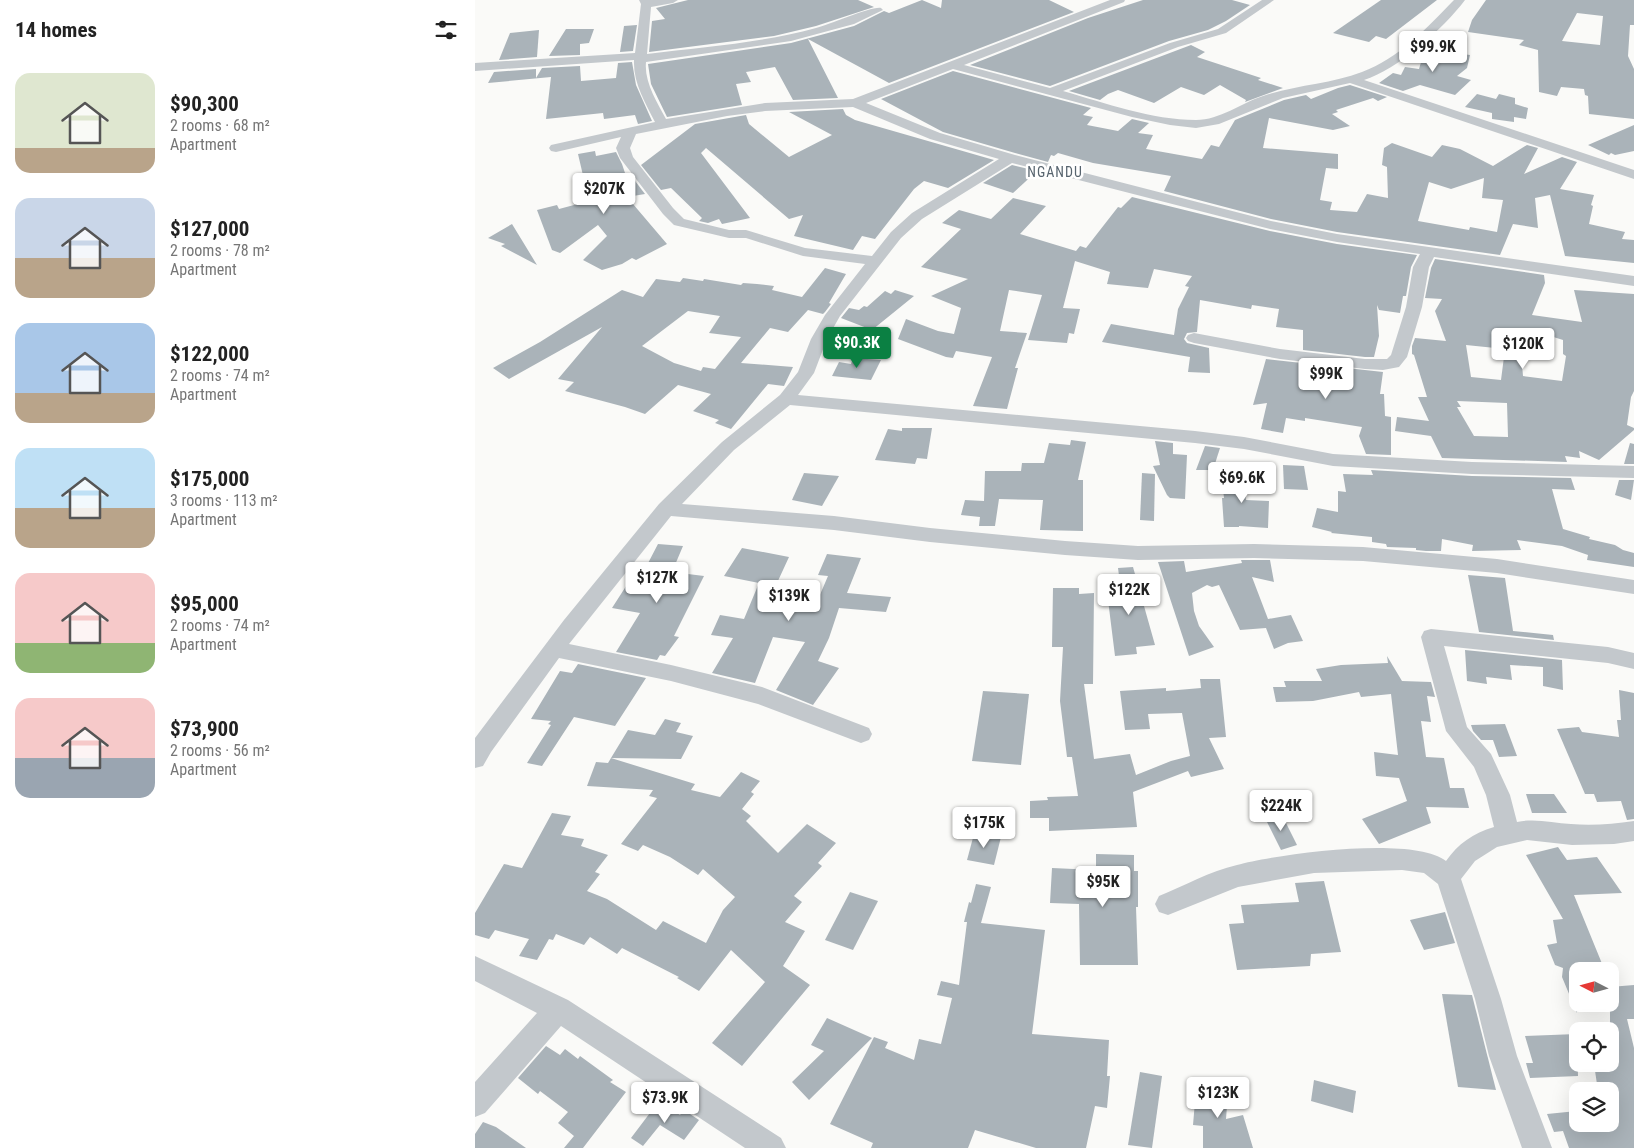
<!DOCTYPE html>
<html lang="en">
<head>
<meta charset="utf-8">
<style>
  :root { --surface:#fff; --page:#f6f6f6; --text:#222; --muted:#767676; --accent:#0b8043 }
  body { margin:0; font-family:"Roboto Condensed",sans-serif; background:var(--page); color:var(--text); height:100vh; display:flex; flex-direction:column; font-size:19px; white-space:nowrap }
  * { box-sizing:border-box; margin:0 }
  p { font-size:16px; color:var(--muted) }
  .icon { flex:none; width:28px; height:28px; fill:none; stroke:currentColor; stroke-width:2; stroke-linecap:round; stroke-linejoin:round }
  .map { position:relative; flex:1; overflow:hidden }
  .details { display:flex; flex-direction:column; background:var(--surface); width:475px }
  .details>* { flex:none }
  .needle { width:32px; rotate:276deg }
  .controls { position:absolute; left:1094px; top:962px; display:grid; gap:10px }
  .controls a { display:grid; place-items:center; width:50px; height:50px; border-radius:10px; background:var(--surface); box-shadow:0 5px 20px #0002; font-size:25px }
  .price { position:absolute; translate:-50% -42px; padding:0 11px; border-radius:5px; background:#fff; color:#222; font-size:16px; line-height:32px; filter:drop-shadow(0 1px 2px #0008) }
  .price::after { content:''; position:absolute; left:50%; top:30px; width:15px; height:11px; margin-left:-8px; background:inherit; clip-path:polygon(0 0,100% 0,50% 100%) }
  .price.selected { background:var(--accent); color:#fff }
  ul { padding:0; list-style:none }
  li { display:flex; align-items:center; gap:15px; height:125px; padding:0 15px }
  li span { display:grid; place-items:center; flex:none; width:140px; height:100px; border-radius:15px; color:#555 }
  li>.icon { margin-inline-start:auto }
  span .icon { width:60px; height:60px; fill:#fffc; stroke-width:1 }
  li b { font-size:21px }
  h2 { display:flex; justify-content:space-between; align-items:center; height:60px; padding:0 15px; font-size:21px }
  main { display:flex; flex:1; min-height:0 }
  .map>svg:first-child { display:block }
  .building { fill:#aab3b9; fill-rule:evenodd }
  .lines { fill:none; stroke-linecap:round; stroke-linejoin:round }
  .minor { fill:#c3c8cc; fill-rule:evenodd }
  .labels { text-anchor:middle; dominant-baseline:central; stroke-width:5; stroke-linejoin:round; paint-order:stroke }
  .far-quarter-label { font-size:14px; letter-spacing:1px; fill:#57646e; stroke:#fff }
</style>
</head>
<body>
<main>
<section class="details">
<h2>14 homes<svg class="icon" aria-label="filters" viewBox="0 0 24 24"><path d="M4 7h16M4 17h16"/><circle cx="9" cy="7" r="2"/><circle cx="15" cy="17" r="2"/></svg></h2>
<ul>
<li><span style="background:linear-gradient(#dfe7d0 75%,#b9a48a 0)"><svg class="icon" aria-label="home" viewBox="0 0 24 24"><path d="M3 11l9-7 9 7M6 9v11h12V9"/></svg></span><div><b>$90,300</b><p>2 rooms · 68 m²</p><p>Apartment</p></div></li>
<li><span style="background:linear-gradient(#c9d6e8 60%,#b9a48a 0)"><svg class="icon" aria-label="home" viewBox="0 0 24 24"><path d="M3 11l9-7 9 7M6 9v11h12V9"/></svg></span><div><b>$127,000</b><p>2 rooms · 78 m²</p><p>Apartment</p></div></li>
<li><span style="background:linear-gradient(#a9c7e8 70%,#b9a48a 0)"><svg class="icon" aria-label="home" viewBox="0 0 24 24"><path d="M3 11l9-7 9 7M6 9v11h12V9"/></svg></span><div><b>$122,000</b><p>2 rooms · 74 m²</p><p>Apartment</p></div></li>
<li><span style="background:linear-gradient(#bfe0f5 60%,#b9a48a 0)"><svg class="icon" aria-label="home" viewBox="0 0 24 24"><path d="M3 11l9-7 9 7M6 9v11h12V9"/></svg></span><div><b>$175,000</b><p>3 rooms · 113 m²</p><p>Apartment</p></div></li>
<li><span style="background:linear-gradient(#f6c9c9 70%,#8fb573 0)"><svg class="icon" aria-label="home" viewBox="0 0 24 24"><path d="M3 11l9-7 9 7M6 9v11h12V9"/></svg></span><div><b>$95,000</b><p>2 rooms · 74 m²</p><p>Apartment</p></div></li>
<li><span style="background:linear-gradient(#f6c9c9 60%,#9aa5b1 0)"><svg class="icon" aria-label="home" viewBox="0 0 24 24"><path d="M3 11l9-7 9 7M6 9v11h12V9"/></svg></span><div><b>$73,900</b><p>2 rooms · 56 m²</p><p>Apartment</p></div></li>
</ul>
</section>
<div class="map">
<svg width="1159" height="1148" viewBox="0 0 1159 1148">
  <rect width="100%" height="100%" fill="#fafaf8"/>
  <g class="building">
    <path d="M213,0h170l16,7 -58,19 -42,10 -125,16 3,-31 13,-2 -9,-11z"/>
    <path d="M447,0l19,8 1,-8h107l25,12 -185,71 -81,-44 30,59 -45,2 -18,-33 -29,5 5,10 -15,2 6,21 -75,12 -16,-33 -3,-20 143,-21 63,-17 30,-15 5,2z"/>
    <path d="M668,0h89l18,5 -24,16 -18,9 -39,11 -119,45 -80,-21 118,-47z"/>
    <path d="M906,0h56l-51,39 -10,-3 -7,6 -36,-9z"/>
    <path d="M1011,0h148v25h-4l-2,31 6,13v50l-45,-5 -1,-18 -3,-1 -1,-6 -23,-2 -4,9 -18,-4 -1,-42 -19,-5 5,-5 -56,-8 4,-12zM1102,13l26,3 -3,29 -38,-4z"/>
    <path d="M162,25l-4,26 -13,1 4,-26z"/>
    <path d="M91,29h28l-5,14 -9,1v11l-31,1z"/>
    <path d="M64,30l-2,27 -38,3 11,-27z"/>
    <path d="M716,45l14,7 -8,5 64,21 -3,2 25,8 -38,14 1,-2 -26,-15 -16,10 -23,-8 -27,16 -36,-13 -10,4 -8,6 -31,-9z"/>
    <path d="M950,49l45,6 -3,13 -10,8 14,4 -16,15 -35,-10 -17,6 -24,-8 14,-10 8,2 4,-8 14,2z"/>
    <path d="M157,62l4,23 16,36 -14,3 -3,-9 -31,4 -1,-6 -57,6 5,-42 -63,6 6,-11 42,-3v9l6,-10 38,-2 1,15 35,-3 2,-15z"/>
    <path d="M478,71l138,37 -8,7 10,2 -6,8 31,6 14,-12 17,4 -11,10 15,2 -7,14 56,10 9,-14 8,2 16,-27 49,-20 22,-5 5,4 27,-11 12,-3 37,12 -9,4 -5,-3 -37,12 2,2 -6,2 18,12 -17,4 -64,-12 -6,30 75,6v15l-12,-1 -6,32 12,2 -2,8 27,2 10,-18 21,4 -1,-31 -5,-2 2,-17 8,-5 40,14 10,-12 18,4 33,17 34,-21 11,3 -14,26 38,-17 15,5 -17,27 34,6 -3,10 2,1 -4,18 36,8 -3,7 12,1v23l-69,-7 -15,-61 -15,3 3,30 -25,-4 -13,31 -163,-23 -66,-13 -107,-28 7,-15 -78,-13 -35,-10 -4,3 -3,-1 -3,7 -33,-9 -72,-21 -62,-33zM1009,178l-2,20 21,2 -6,32 -27,-5 -1,3 -51,-9 11,-39 22,7z"/>
    <path d="M1002,94l19,5 3,-5 16,4v6l13,4 -2,11 -12,-2v5l-22,-3v-6l-27,-6z"/>
    <path d="M368,109l3,6 9,5 139,40 -46,28 -24,-7 -10,8 -39,50 -13,-3 -9,14 -59,-14 9,-21 -14,4 -83,-71 -5,5 49,65 -28,6 -3,-5 -11,4 -9,-2 3,-3 -31,-30 -10,2 -20,-25 54,-41 51,-9 3,9 40,33 43,-22 -43,-23z"/>
    <path d="M1159,125v26l-19,4 -4,-2 -2,2 -21,-10z"/>
    <path d="M120,151l1,5 20,-4 6,12 4,12 3,-3 16,21 -18,3 40,47 -31,16 -4,-2 -10,6 -20,6 -19,-10 24,-24 -9,-11 -38,28 -8,-3 -15,-40 20,-5 2,4 30,-8 -11,-47z"/>
    <path d="M537,165l25,6 -24,22 -30,-10z"/>
    <path d="M657,197l138,34 67,13 80,11 -6,12 -5,29h-3l-3,17 -21,-3 -2,-5 2,31 -5,21h-9l-62,-7v-20l-27,-3 3,-18 -27,-4 -1,4 -51,-9 -3,32 -10,1 -3,6 3,4 22,5 1,25 -22,-1 2,-15 -88,-15 9,-18 63,11 4,-26 11,-22 -4,-1 7,-10 -38,-7 -6,19 -41,-4 3,-12 -35,-11 -12,47 17,1 -6,25 -5,-1 -2,10 -39,-3 14,-45 -33,-5 -9,41 27,2 -12,35h3l-11,41 -34,-3 19,-49 -36,-6 -3,7 -7,-1 -48,-18 8,-20 32,12 16,3 7,-26 -30,-12 37,-17 -47,-12 40,-38 -19,-6 17,-13 32,9 22,-21 33,8 -26,28 56,17 4,-5 6,2 32,-41 3,1z"/>
    <path d="M37,224l11,18 14,23 -36,-19 4,-2 -17,-6z"/>
    <path d="M960,259l109,16 1,8 -13,32 50,7 -8,-32 60,4v97l-3,6 -4,28 7,3v2l-35,30 -20,-9 1,7 -15,-2 2,6 -125,-4 -11,-22 -36,-5 2,-14 32,4 -11,-24h9l-13,-42 -2,-1v-8l3,-8 31,3 -11,-30 7,-12 -17,-1 6,-30zM1053,329l35,11v14l3,2 -4,25 -39,-5 -4,-45 9,1zM991,345l39,4 -4,31 -30,-3zM982,401l50,2 1,34 -34,-1 -17,-29h4z"/>
    <path d="M350,268l21,6 -17,29 2,1 -6,8 -2,2 -15,-4 -20,22 -18,-4 -29,35 52,4 -9,19 -16,-2 -37,45 -16,-6 4,-3 -26,-9 18,-17 -33,-9 -33,29 -20,-7 -60,-16 9,-9 -16,-3 44,-52 -93,52 -16,-11 47,-26 82,-52 21,7 13,-18 24,3 3,-4 20,3 1,-2 37,6 2,-2 14,1 17,2 -2,4 30,7zM213,311l32,5 -11,17 32,4 -26,32 -12,-2 -2,4 -27,-8 -32,-17z"/>
    <path d="M420,290l19,6 -42,34 -31,-12 8,-10 10,2 5,-4 3,1 18,-16 6,3z"/>
    <path d="M378,358l28,2 -10,20 -39,-4 7,-14 12,2z"/>
    <path d="M791,359l117,13 -3,22h4l1,22 6,1v38l-25,-1 -7,-18 3,-9 -57,-9v3l-19,-3 -3,15 -22,-4 6,-26 -14,2z"/>
    <path d="M427,428h30l-5,31 -10,-1 -2,6 -40,-4 13,-31 14,2z"/>
    <path d="M596,440l15,2 -8,38h5v51l-43,-1 3,-30 -44,-1 -4,27h-16l1,-9 -19,-2 4,-15 19,1 1,-30h36l1,-8h22l5,-20 21,2z"/>
    <path d="M680,441l18,2v11l14,1 -2,44 -15,-1 -3,-3 -14,-29 7,-1z"/>
    <path d="M1155,443l4,1v20h-10z"/>
    <path d="M730,446l15,2 -7,22h-17z"/>
    <path d="M808,465l21,1 4,24 -24,-1z"/>
    <path d="M896,470l101,6 99,2 4,12 -23,-1 11,40 27,8 -1,2 26,6 8,5 11,3v14l-47,-7 1,-5 -26,-9 -45,-6 4,10 -49,1 1,-6 -31,-6 -1,12h-15l-10,-1v-2l-29,-1 -1,-3 -14,-2v-5l-41,-4 1,-1 -20,-5 5,-19 21,4v-21l8,1 -3,-18 30,1z"/>
    <path d="M746,472h21l4,28 23,1 -1,27 -29,-2v1h-15l-2,-29h2z"/>
    <path d="M329,473l35,3 -17,30 -30,-6z"/>
    <path d="M667,473l13,1 -1,47 -14,-1z"/>
    <path d="M1144,480h15l-3,20 -16,-5z"/>
    <path d="M183,544l25,2 -11,26 32,4 -30,60 5,1 -14,19 -5,-1 -3,5 -41,-8 24,-39 -28,-5 18,-28 5,1 8,-14h3z"/>
    <path d="M267,548l47,9 -18,39h2l-2,5 45,3 12,-28 -10,-1 9,-21 34,4 -14,35 44,4 -5,15 -47,-4 -10,30 -11,23 21,7 -26,37 -37,-15 29,-48 -32,-5 -18,46 -43,-10 21,-35 -22,-3 9,-20 24,4 15,-36 -35,-7z"/>
    <path d="M766,560h29l4,22 -22,-5 16,42 23,-4 12,26 -15,2 -14,6 -8,-21 -26,2 -21,-45 -7,2 -5,-2 -15,8 2,18 5,15 15,21 -25,9 -31,-94 26,-1 2,11 56,-9z"/>
    <path d="M658,567l22,78 -19,2 1,7 -22,2 -8,-64 14,-1 -3,-23z"/>
    <path d="M993,575l37,3 8,53 40,4 1,5 -75,-8z"/>
    <path d="M578,588h26v6l15,-1 -1,91h-9l10,75 36,-5 6,21 35,-14 19,-5 -8,-43 -34,1 2,15 -25,1 -5,-39 46,-3v3l35,-3 -1,-9h20l6,58 -17,1 15,31 -33,8 -3,-6 -55,21 4,35 -88,4v-13h-19v-17l18,-1 -1,-3 31,-1 -6,-39h-5l-7,-56 3,-54h-11z"/>
    <path d="M990,650l97,10 1,30 -20,-4v-19l-33,-2 2,15 -26,-3 1,7 -20,-3z"/>
    <path d="M912,656l15,25 29,1 4,15 -8,-1 4,26 -10,-1 5,36 18,1 6,30h14l5,20 -43,-1 5,16 -52,21 -17,-25 45,-18 -8,-23 -23,-2 -2,-24 24,3 -7,-61 -30,3 -2,-5 -46,9 -37,1 -3,-15h13l-2,-6h38l-6,-12 25,-4 47,-2z"/>
    <path d="M103,664l68,14 -31,48 -41,-9 -32,49 -15,-3 24,-38 -3,-1 3,-3 -20,-2 29,-48 12,2z"/>
    <path d="M1144,690l15,3v126l-7,1 -6,-19 -24,1 -3,-8h-9l-28,-65 22,-2 3,5 37,5 -2,-17h4z"/>
    <path d="M508,691l46,3 -8,71 -49,-4z"/>
    <path d="M190,719l16,4 -5,9 17,4 -12,23 -70,-1 17,-28 27,5z"/>
    <path d="M1030,724l12,32 -18,1 -6,-17h-12l-8,-9 -2,-6z"/>
    <path d="M136,758l84,26 -4,6 29,7 21,-25 19,9 -9,11 3,2 -12,15 9,7 -5,5 32,32 29,-29 29,19 -18,20 4,3 -28,30 8,6 -17,20 20,9 -22,35 27,19 -68,81 -30,-23 53,-61 -34,-32 -32,41 -22,-13 2,-1 -57,-29 -5,6 -27,-17 -6,8 -28,-11 -3,6 -4,-1 -12,21 -18,-4 10,-17 -34,-9 -6,9 -14,-4v-22l29,-49 18,4 30,-55 19,3 -10,19 23,4 -3,7 27,9 -13,17 5,2 -13,17 20,8 49,31 7,-9 43,22 17,-33 12,-13 -32,-28 -5,6 -28,-18 -27,-12 -5,6 -17,-7 36,-46 -8,-2 4,-6 -66,-4 9,-24 12,1z"/>
    <path d="M1051,794h28l13,19h-35z"/>
    <path d="M806,813l16,32 -16,5 -16,-32z"/>
    <path d="M499,834l27,3 -7,28 -27,-5z"/>
    <path d="M1083,847l9,13 30,-3 25,36 -48,2 31,76h-28v42l-15,-36 1,-9 -8,-3 -8,-20 10,-2 -4,-23 10,-1 -37,-64z"/>
    <path d="M621,854l38,1v16h4v36h-2l2,58h-58l-1,-61 -29,-1 2,-35 44,2z"/>
    <path d="M849,881l17,71 -30,2 -1,12 -73,4 -8,-46 15,-1 -3,-18 58,-3 -4,-19z"/>
    <path d="M501,884l15,3 -10,36 64,7 -13,104 77,6 -2,36h3l-3,32 -12,-2 -9,42h-50l-61,-18 -7,18h-97l2,-5 -43,-19 44,-87 14,5 -3,6 29,12 5,-21 22,5 11,-46 -15,-3 4,-14 18,4 8,-63h-3l5,-20 2,1z"/>
    <path d="M375,892l28,9 -25,49 -28,-10z"/>
    <path d="M970,912l10,31 -31,7 -14,-30z"/>
    <path d="M1159,985v34h-7l7,29v100h-65l-6,-17 -9,1 -7,-18 30,-3v13h33v-33h-12l-4,-27h16v-77z"/>
    <path d="M967,994l30,1 24,95 -38,-3z"/>
    <path d="M352,1018l45,20 -63,62 -17,-18 32,-31 -13,-6z"/>
    <path d="M1102,1034l1,42 -48,2 -4,-15h7l-8,-27z"/>
    <path d="M71,1046l14,9 5,-6 13,10 2,-3 33,24 -3,2 16,10 -43,56h-19l10,-12 -16,-13 10,-11 -28,-21 -2,3 -20,-16z"/>
    <path d="M665,1072l22,4 -10,72 -24,-3z"/>
    <path d="M722,1078l25,5 -1,22 6,1 -1,13 17,-4 10,33h-50v-22l-10,-1z"/>
    <path d="M839,1080l42,11 -3,22 -42,-12z"/>
    <path d="M184,1101l21,14 4,-5 15,10 -15,20 -24,-15 -17,21 -12,-8z"/>
    <path d="M8,1122l13,5 30,21h-51v-14z"/>
  </g>
  <g class="lines">
    <g class="minor">
      <path d="M164,0h39l-5,3 -22,4 -4,47c56,-7 114,-11 169,-26 13,-3 56,-22 65,-20l2,2 -29,14 -63,17 -145,21c-2,20 11,40 20,57l99,-16 88,-4 257,-99h15l-1,2 -160,63 86,23 120,-45 48,-14 44,-29h12l-48,33 -48,14 -115,44c42,12 89,29 133,29 24,0 45,-17 67,-24 32,-11 68,-12 99,-24 36,-13 66,-45 92,-72h11c-21,28 -68,70 -101,80l270,90v9l-284,-96 -67,15 -64,26 -23,4 -26,-3 -38,-8 -179,-48 -87,34 74,30 75,22 256,66 66,13 297,42v10l-200,-29 -5,10 -7,40 -15,50 -8,10 -16,3 -18,-1 -85,-10 -86,-16 -6,-2 -2,-3 2,-3 6,-2 86,16 85,10h22l4,-4 15,-48 7,-40 7,-13 -83,-12 -67,-13 -258,-66 -90,56 -21,19 -61,78 -13,23 -13,34 -16,22 397,36 49,6 89,17 139,8 162,4v12l-162,-4 -139,-8 -89,-17 -49,-6 -405,-38 -56,45 -52,54 152,12 96,12 135,13 73,5 116,-2 109,3 134,12 137,21v14l-137,-21 -134,-12 -109,-3 -116,2 -73,-5 -135,-13 -96,-12 -163,-14 -102,128 102,21 91,22 107,41 3,6 -3,6 -8,3 -103,-39 -87,-23 -112,-23 -68,94 -8,14 -8,2v-30l89,-118 95,-116 63,-62 58,-47 18,-23 13,-33 14,-24 40,-51 -62,-8 -57,-18h-17l-55,-13 -11,-11 -43,-56 -4,-10 5,-11 -65,15 -5,-1 -2,-3 2,-3 104,-23c-10,-20 -22,-39 -21,-62l-159,11v-8l160,-10 6,-49zM378,107l77,32 69,20 -87,54 -21,19 -19,24 -67,-8 -59,-18h-17l-45,-11 -11,-11 -40,-51 -3,-9 6,-14 91,-18 38,-5z"/>
      <path d="M956,629l177,18 26,6v16l-26,-6 -164,-17 23,81 24,27 19,41 7,27c18,-4 36,1 54,2 21,2 42,0 63,-3v20l-20,3 -42,1 -45,-5 -30,7 -22,14 -14,18 40,120 16,57 35,92h-30l-33,-92 -14,-57 -37,-115 -14,-11 -22,-3 -88,3 -76,14 -70,28 -9,-3 -4,-8 4,-8c25,-10 51,-25 78,-31 41,-11 176,-30 209,-4 12,-17 27,-28 48,-34l-8,-32 -12,-28 -28,-36 -25,-94 3,-6z"/>
      <path d="M0,956l93,44 213,138 5,10h-41l-184,-122 -76,87 -10,4v-35l62,-69 -62,-32z"/>
    </g>
  </g>
  <g class="labels">
    <g class="far-quarter-label">
      <text x="580" y="172">NGANDU</text>
    </g>
  </g>
</svg>
<div class="controls">
<a><svg class="needle" viewBox="-14 -14 28 28"><path d="M0-13l5 13h-10z" fill="#e53935"/><path d="M0 13l5-13h-10z" fill="#767676"/></svg></a>
<a><svg class="icon" aria-label="locate" viewBox="0 0 24 24"><circle cx="12" cy="12" r="6"/><path d="M12 2v4M12 18v4M2 12h4M18 12h4"/></svg></a>
<a><svg class="icon" aria-label="layers" viewBox="0 0 24 24"><path d="M12 4l9 5-9 5-9-5zM3 14l9 5 9-5"/></svg></a>
</div>
<b class="price" style="left:958px;top:73px">$99.9K</b>
<b class="price" style="left:129px;top:215px">$207K</b>
<b class="price selected" style="left:382px;top:369px">$90.3K</b>
<b class="price" style="left:1048px;top:370px">$120K</b>
<b class="price" style="left:851px;top:400px">$99K</b>
<b class="price" style="left:767px;top:504px">$69.6K</b>
<b class="price" style="left:182px;top:604px">$127K</b>
<b class="price" style="left:654px;top:616px">$122K</b>
<b class="price" style="left:314px;top:622px">$139K</b>
<b class="price" style="left:806px;top:832px">$224K</b>
<b class="price" style="left:509px;top:849px">$175K</b>
<b class="price" style="left:628px;top:908px">$95K</b>
<b class="price" style="left:743px;top:1119px">$123K</b>
<b class="price" style="left:190px;top:1124px">$73.9K</b>
</div>
</main>
</body>
</html>
